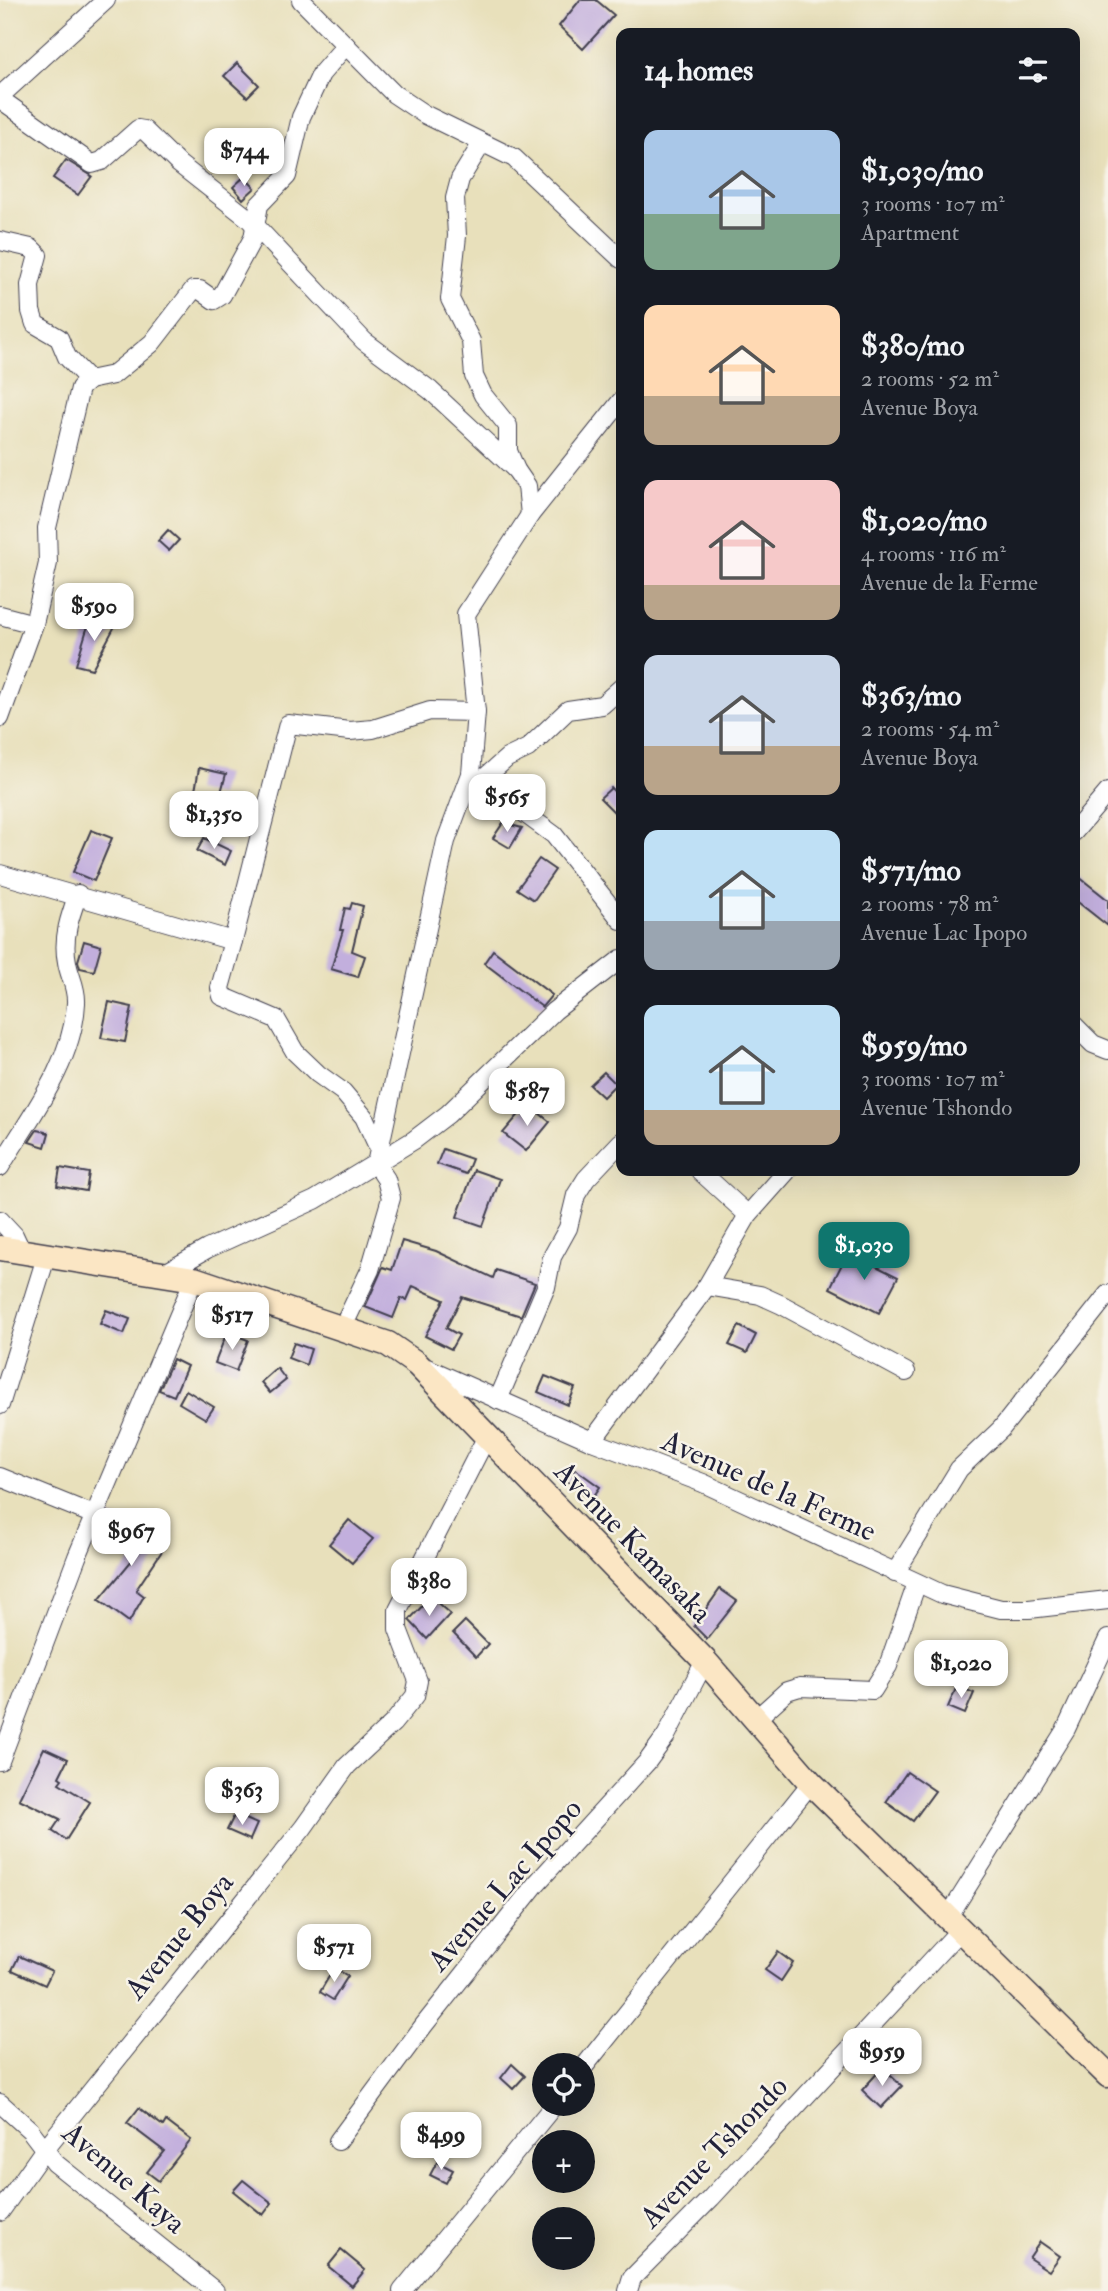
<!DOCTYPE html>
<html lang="en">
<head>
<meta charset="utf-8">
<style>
  :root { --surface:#171b24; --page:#242831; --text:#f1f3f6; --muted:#9ea1a6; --accent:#0f766e }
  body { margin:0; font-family:"IM FELL Double Pica",serif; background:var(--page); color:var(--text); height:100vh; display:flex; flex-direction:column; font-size:26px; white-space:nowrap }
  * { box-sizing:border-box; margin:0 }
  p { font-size:23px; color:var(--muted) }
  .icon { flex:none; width:38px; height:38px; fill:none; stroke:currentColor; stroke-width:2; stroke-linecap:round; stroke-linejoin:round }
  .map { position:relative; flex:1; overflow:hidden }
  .details { position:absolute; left:616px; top:28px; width:464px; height:1148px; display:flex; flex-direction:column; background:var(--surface); border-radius:14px; box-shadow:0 7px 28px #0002 }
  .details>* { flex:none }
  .controls { position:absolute; left:532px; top:2053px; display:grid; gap:14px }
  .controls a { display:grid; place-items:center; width:63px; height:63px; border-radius:50%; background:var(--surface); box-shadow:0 7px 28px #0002; font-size:35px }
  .price { position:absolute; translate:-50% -60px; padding:0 16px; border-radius:14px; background:#fff; color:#222; font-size:23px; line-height:46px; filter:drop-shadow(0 2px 4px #0008) }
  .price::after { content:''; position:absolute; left:50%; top:42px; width:21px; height:16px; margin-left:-10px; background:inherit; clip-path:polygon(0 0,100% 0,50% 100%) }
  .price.selected { background:var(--accent); color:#fff }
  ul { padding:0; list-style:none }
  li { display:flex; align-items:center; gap:21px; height:175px; padding:0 28px }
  li span { display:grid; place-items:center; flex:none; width:196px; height:140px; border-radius:14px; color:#555 }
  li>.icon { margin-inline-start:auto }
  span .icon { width:84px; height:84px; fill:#fffc; stroke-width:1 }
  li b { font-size:30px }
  h2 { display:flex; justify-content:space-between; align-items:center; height:84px; padding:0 28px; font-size:30px }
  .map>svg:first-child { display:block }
  .building { fill:#c2afdd }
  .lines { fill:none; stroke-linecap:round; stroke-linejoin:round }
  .street-casing { stroke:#403e4e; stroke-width:20 }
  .secondary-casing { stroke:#403e4e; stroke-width:27 }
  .street { stroke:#fff; stroke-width:18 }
  .secondary { stroke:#fbe6c4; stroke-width:24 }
  .labels { text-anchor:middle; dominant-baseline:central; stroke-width:5; stroke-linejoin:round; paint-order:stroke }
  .street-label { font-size:30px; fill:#22223b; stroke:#f7f3e8 }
</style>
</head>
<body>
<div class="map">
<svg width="1108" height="2291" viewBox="0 0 1108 2291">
  <rect width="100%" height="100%" fill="#f7f3e8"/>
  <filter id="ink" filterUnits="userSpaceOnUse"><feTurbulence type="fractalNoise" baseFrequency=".0143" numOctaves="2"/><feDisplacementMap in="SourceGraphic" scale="14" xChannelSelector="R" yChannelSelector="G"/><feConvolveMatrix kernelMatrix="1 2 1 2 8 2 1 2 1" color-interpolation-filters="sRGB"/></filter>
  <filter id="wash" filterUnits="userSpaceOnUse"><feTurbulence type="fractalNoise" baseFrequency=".00686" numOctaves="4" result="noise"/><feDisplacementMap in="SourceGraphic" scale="28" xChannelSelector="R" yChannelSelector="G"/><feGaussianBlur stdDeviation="1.57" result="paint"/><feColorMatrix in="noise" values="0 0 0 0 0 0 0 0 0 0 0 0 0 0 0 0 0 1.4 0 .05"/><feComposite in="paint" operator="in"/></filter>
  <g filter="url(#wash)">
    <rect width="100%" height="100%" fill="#e8e0bb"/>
    <g id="blocks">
      <g class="building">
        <path d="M580,0h16l18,15 -31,34 -24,-23z"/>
        <path d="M237,63l22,22 -12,12 -23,-21z"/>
        <path d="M66,160l26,16 -14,19 -25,-17z"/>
        <path d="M244,177l11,11 -12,11 -10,-12z"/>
        <path d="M168,530l11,10 -10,11 -11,-10z"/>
        <path d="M90,619l25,7 -23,43 -16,-4z"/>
        <path d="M199,768l27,6 -6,22 -25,-5z"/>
        <path d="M611,788l10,11v20l-21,-21z"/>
        <path d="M503,823l19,5 -12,20 -17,-10z"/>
        <path d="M91,830l21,8 -18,43 -21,-9z"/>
        <path d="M204,838l27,13 -6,14 -28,-14z"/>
        <path d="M539,859l16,11 -21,30 -17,-11z"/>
        <path d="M1074,873l34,27v26l-34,-27z"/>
        <path d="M352,903l11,3 -11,45 13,5 -7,21 -27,-8 12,-39h-3l5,-22 5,1z"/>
        <path d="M84,941l17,5 -7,25 -14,-3 -2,-7z"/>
        <path d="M493,950l59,45 -10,12 -58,-44z"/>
        <path d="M109,1002l23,5 -7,35 -24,-4z"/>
        <path d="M604,1072l12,12 -13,13 -13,-12z"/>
        <path d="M528,1104l22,18 -24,29 -23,-18z"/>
        <path d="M37,1130l12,3 -4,14 -16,-5z"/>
        <path d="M443,1149l29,10 -6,15 -29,-10z"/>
        <path d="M60,1168l29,5 -3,18 -29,-5z"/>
        <path d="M474,1170l26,9 -17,47 -26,-9z"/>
        <path d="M402,1241l34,10 57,27 3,-8 39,13 -14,33 -59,-19 -16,31 13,7 -8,14 -26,-13 19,-36 -31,-14 -6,14 -6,-2 -8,20 -28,-11 18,-40 9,3z"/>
        <path d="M848,1252l50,25 -19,36 -49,-25z"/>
        <path d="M106,1310l24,9 -6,15 -24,-10z"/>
        <path d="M739,1326l17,9 -9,18 -18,-8z"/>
        <path d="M227,1332l21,8 -12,31 -21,-8z"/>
        <path d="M294,1343l17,6 -5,16 -18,-7z"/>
        <path d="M173,1359l14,7 -13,30 -15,-6z"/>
        <path d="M277,1368l9,12 -16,13 -9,-11z"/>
        <path d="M545,1376l30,12 -7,17 -30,-13z"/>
        <path d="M186,1390l28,17 -8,12 -27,-16z"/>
        <path d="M575,1469l25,18 -9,13 -25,-20z"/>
        <path d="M107,1515l36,14 23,16 -30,45 8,6 -15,26 -30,-22 34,-41 -3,-2 7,-10 -34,-23z"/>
        <path d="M349,1520l24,19 -21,24 -23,-19z"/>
        <path d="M720,1589l17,12 -30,38 -13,-13z"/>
        <path d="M431,1597l19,17 -23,25 -18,-19z"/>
        <path d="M465,1621l23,23 -12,13 -23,-24z"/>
        <path d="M957,1686l17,7 -9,21 -17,-7z"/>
        <path d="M44,1748l24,11 -9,18 3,2 -3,4 31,19 -24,38 -14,-9 8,-12 -41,-20z"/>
        <path d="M907,1772l28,19 -22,30 -27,-19z"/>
        <path d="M235,1814l22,10 -7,16 -23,-10z"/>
        <path d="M778,1952l15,11 -12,18 -16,-11z"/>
        <path d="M19,1956l33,15 -7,14 -33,-15z"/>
        <path d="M334,1968l14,8 -15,24 -13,-8z"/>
        <path d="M512,2064l13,12 -12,13 -12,-11z"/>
        <path d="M882,2068l20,18 -21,22 -19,-18z"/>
        <path d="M139,2108l24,18 3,-5 25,19 -32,41 -12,-9 17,-21 -37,-28z"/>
        <path d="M437,2162l16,8 -7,13 -16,-8z"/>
        <path d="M243,2180l29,23 -9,12 -30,-24z"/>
        <path d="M1040,2242l20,14 -11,15 -20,-13z"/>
        <path d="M341,2250l24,20 -13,16 -24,-20z"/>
      </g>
    </g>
  </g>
  <g filter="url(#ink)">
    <use href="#blocks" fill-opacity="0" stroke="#403e4e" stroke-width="2"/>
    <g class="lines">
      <g class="street-casing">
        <g id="street">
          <path d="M301,0l93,94 30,20 90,44 107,101"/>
          <path d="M0,96l106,-96"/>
          <path d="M0,99l92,65 10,-3 36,-32 6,1 35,34 70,55 115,122 66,49 86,80"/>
          <path d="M482,143l-22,36 -5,19 2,38 -7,63 21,42 3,35 9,19 25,31v25l8,19 11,16 3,29"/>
          <path d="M0,241l31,7 7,7 -8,30 1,26 4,13 24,14 8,19 22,23"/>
          <path d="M0,615l34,9"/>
          <path d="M0,718l34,-94 14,-61 -1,-35 33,-140 9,-8 24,-5 39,-32 41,-53h7l14,10 8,-5 31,-57 6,-33 28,-29 14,-59 20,-43 25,-29"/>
          <path d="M471,774l83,61 67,85"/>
          <path d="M481,781l26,-23 21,-10 40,-38 34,-5 19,-17"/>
          <path d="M1074,832l34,-40"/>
          <path d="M0,874l233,67 55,-217 62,7 23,-2 57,-18 46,1"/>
          <path d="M233,941l-13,47 2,8 54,23 19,33 23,22 25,18 21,25 15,32"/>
          <path d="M1074,1025l19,19 15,6"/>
          <path d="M0,1167c30,-50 73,-104 76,-164 1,-16 -7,-27 -9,-41 -5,-24 3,-46 11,-68"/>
          <path d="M700,1171l48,44"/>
          <path d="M0,1220l14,15 7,15"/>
          <path d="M165,1273l42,-24 108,-49 99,-60 34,-26 106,-103 67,-52"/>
          <path d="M707,1286l53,9 22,10 124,67"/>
          <path d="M342,1329l28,-59 21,-72 -5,-19 -10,-15 70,-323 25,-67 5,-62 -10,-98 64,-99 91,-114"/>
          <path d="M427,1368l165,73 111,42 239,111 59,15h28l79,-9"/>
          <path d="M498,1400l48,-113 6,-30 16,-29 8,-33 10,-16 35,-37"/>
          <path d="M0,1405l47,-151"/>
          <path d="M592,1441l115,-155 41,-71 39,-44"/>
          <path d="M0,1477l94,38"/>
          <path d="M895,1573l64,-104 42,-40 107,-135"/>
          <path d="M756,1719l31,-28 13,-4 73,3 15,-24 29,-83"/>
          <path d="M0,1761l77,-204 117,-278"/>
          <path d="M947,1919l119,-190 42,-90"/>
          <path d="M583,2068l228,-285"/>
          <path d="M0,2103l30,27 25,33 160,128"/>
          <path d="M338,2141l86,-116 112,-141 111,-122 19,-26 39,-75"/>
          <path d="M0,2212l44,-62 259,-322 44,-62 46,-43 22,-27 3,-15 -20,-52v-19l89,-174"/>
          <path d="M402,2291l153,-187"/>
          <path d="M628,2291l4,-13 79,-80 249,-268"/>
        </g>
      </g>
      <g class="secondary-casing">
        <path id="secondary" d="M0,1248l194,31 194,65 29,20 288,297 106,122 297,292"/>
      </g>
      <use href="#street" class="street"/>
      <use href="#secondary" class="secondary"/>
    </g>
  </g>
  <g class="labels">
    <g class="street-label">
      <text transform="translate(769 1486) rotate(24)">Avenue de la Ferme</text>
      <text transform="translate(633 1542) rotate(46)">Avenue Kamasaka</text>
      <text transform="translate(505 1885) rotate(-49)">Avenue Lac Ipopo</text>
      <text transform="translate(179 1936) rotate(-51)">Avenue Boya</text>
      <text transform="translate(714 2152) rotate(-46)">Avenue Tshondo</text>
      <text transform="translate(124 2178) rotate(41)">Avenue Kaya</text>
    </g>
  </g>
</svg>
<div class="controls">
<a><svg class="icon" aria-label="locate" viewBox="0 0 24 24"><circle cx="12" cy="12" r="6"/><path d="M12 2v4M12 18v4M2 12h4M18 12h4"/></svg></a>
<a>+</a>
<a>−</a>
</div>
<b class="price" style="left:244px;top:188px">$744</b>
<b class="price" style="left:94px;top:643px">$590</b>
<b class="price" style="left:507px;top:834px">$565</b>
<b class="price" style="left:214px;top:851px">$1,350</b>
<b class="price" style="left:527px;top:1128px">$587</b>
<b class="price selected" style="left:864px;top:1282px">$1,030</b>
<b class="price" style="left:232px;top:1352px">$517</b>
<b class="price" style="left:131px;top:1568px">$967</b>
<b class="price" style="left:429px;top:1618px">$380</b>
<b class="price" style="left:961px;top:1700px">$1,020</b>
<b class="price" style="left:242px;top:1827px">$363</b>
<b class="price" style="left:334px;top:1984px">$571</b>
<b class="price" style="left:882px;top:2088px">$959</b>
<b class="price" style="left:441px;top:2172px">$499</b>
<section class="details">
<h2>14 homes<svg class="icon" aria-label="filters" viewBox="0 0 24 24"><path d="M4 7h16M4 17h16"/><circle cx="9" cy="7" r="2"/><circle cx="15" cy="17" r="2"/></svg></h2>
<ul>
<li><span style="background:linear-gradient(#a9c7e8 60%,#7fa58c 0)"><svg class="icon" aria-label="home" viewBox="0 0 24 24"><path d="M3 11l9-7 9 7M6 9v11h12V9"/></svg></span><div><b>$1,030/mo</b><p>3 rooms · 107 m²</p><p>Apartment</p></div></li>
<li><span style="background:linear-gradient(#ffd9b3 65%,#b9a48a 0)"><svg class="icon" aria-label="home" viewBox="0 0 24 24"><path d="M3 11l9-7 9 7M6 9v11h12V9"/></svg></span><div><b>$380/mo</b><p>2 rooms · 52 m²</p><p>Avenue Boya</p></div></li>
<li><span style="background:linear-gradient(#f6c9c9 75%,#b9a48a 0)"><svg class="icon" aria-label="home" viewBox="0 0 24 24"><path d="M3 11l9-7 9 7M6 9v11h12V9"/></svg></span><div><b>$1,020/mo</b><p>4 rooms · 116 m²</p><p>Avenue de la Ferme</p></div></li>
<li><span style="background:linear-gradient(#c9d6e8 65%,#b9a48a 0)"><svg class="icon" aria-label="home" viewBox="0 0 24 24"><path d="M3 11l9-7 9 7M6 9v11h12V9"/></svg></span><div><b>$363/mo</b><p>2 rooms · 54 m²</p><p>Avenue Boya</p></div></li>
<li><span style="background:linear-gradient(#bfe0f5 65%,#9aa5b1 0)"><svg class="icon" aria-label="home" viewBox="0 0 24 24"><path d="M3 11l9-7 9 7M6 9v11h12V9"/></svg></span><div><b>$571/mo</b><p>2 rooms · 78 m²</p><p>Avenue Lac Ipopo</p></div></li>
<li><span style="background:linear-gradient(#bfe0f5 75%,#b9a48a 0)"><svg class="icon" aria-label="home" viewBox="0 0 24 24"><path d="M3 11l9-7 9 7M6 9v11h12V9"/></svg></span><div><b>$959/mo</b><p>3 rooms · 107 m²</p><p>Avenue Tshondo</p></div></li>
</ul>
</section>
</div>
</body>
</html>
